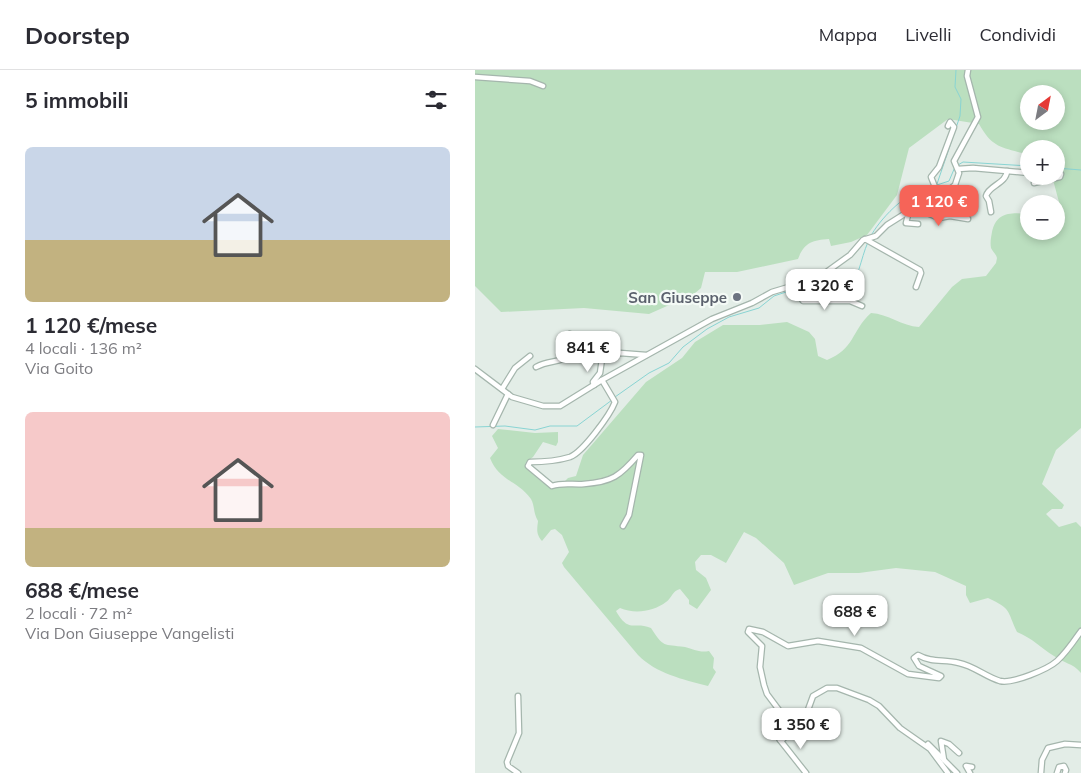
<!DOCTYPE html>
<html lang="it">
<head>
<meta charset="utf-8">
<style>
  :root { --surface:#fff; --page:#f2f2f3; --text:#2b2b33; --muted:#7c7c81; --line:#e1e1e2; --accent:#f66458 }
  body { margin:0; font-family:Mulish,sans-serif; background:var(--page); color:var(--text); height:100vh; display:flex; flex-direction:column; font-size:19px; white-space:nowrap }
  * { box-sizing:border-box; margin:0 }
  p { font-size:16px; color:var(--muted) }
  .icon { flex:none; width:28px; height:28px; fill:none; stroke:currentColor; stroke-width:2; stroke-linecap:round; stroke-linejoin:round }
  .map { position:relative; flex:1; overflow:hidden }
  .sheet { display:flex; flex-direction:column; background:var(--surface); width:475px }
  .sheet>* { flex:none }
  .needle { width:32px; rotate:32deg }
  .fabs { position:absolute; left:545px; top:15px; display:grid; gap:10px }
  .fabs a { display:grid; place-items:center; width:45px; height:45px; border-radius:50%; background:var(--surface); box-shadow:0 2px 8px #0003; font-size:25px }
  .price { position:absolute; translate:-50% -42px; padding:0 11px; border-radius:10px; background:#fff; color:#222; font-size:16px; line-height:32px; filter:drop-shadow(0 1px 2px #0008) }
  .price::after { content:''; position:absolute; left:50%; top:30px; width:15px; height:11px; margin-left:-8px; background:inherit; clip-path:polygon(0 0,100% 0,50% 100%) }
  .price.active { background:var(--accent); color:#fff }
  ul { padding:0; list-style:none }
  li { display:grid; align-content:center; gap:10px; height:265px; padding:0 25px }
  li span { display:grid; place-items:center; height:155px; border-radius:8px; color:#555 }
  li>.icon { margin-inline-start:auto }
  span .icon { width:90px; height:90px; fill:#fffc; stroke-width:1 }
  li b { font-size:21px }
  h2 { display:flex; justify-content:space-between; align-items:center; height:60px; padding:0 25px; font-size:21px }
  header { display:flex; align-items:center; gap:30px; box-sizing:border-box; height:70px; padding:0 25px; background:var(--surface); border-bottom:1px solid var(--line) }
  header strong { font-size:24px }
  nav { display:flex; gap:28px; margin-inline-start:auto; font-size:18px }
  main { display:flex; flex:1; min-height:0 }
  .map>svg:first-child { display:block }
  .green { fill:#bbdfbf; fill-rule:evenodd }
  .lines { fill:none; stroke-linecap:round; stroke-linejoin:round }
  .stream { stroke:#89d4d3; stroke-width:1 }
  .minor-casing { stroke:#a5b6ad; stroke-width:7 }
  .minor { stroke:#fff; stroke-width:4.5 }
  .worship-dot { fill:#6b7280; stroke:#f4faf6; stroke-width:2 }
  .labels { text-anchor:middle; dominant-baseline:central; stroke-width:4.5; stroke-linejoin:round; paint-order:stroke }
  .worship-label { font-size:15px; font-weight:bold; fill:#5b616d; stroke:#f4faf6; text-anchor:end }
</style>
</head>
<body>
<header>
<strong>Doorstep</strong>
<nav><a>Mappa</a><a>Livelli</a><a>Condividi</a></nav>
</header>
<main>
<section class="sheet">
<h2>5 immobili<svg class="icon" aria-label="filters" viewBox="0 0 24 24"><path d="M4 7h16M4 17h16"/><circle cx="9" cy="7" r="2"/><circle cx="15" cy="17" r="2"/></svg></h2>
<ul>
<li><span style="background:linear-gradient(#c9d6e8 60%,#c2b280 0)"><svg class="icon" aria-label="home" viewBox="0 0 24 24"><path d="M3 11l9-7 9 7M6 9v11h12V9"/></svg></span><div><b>1 120 €/mese</b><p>4 locali · 136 m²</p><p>Via Goito</p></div></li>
<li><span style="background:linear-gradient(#f6c9c9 75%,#c2b280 0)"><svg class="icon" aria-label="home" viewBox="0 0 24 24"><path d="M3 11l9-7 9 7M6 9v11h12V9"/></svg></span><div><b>688 €/mese</b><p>2 locali · 72 m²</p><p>Via Don Giuseppe Vangelisti</p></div></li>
</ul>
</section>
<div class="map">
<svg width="606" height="703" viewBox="0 0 606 703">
  <rect width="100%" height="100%" fill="#e3ede7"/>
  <path class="green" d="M0,0h606v358l-25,22 -14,34 22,21 -2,4h-10l-6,5 13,13 17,-5 5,5v146c-8,-10 -18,-10 -27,-17 -13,-8 -22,-18 -37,-24 -10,-21 -5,-23 -29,-34l-18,5 -4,-8v-9l-31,-14 -39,-4 -37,5h-31l-34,12 -10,-22 -28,-25 -12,-6 -18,31 -15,-8h-10l-6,7 1,8 10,8 5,12 -14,19 -8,-5v-4l-9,-11c-8,2 -8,9 -14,13 -13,10 -32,12 -46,6l-4,3c13,23 18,10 35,17 13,20 12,16 34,19 9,2 14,6 24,4l5,7 -1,10 3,4 -8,14c-26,-7 -51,-12 -70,-31l-74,-88 -2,-4 7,-11 -7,-17 -7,-6 -4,1 -9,11c-6,-7 -5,-11 -4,-20 -5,-8 -3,-15 -7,-22 -14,-19 -32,-18 -41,-41l8,-10 -6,-12 6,-7 37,4 23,-1v10l-2,4 -13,-4 -10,15 -7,5 -1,5 17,15 11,6h5l10,-10 8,-2 7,-21 63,-73 36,-24 13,-16 28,-17h37l27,-3 22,10 6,7 3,17 9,4c28,-11 24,-29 44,-47 17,1 31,13 48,14l33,-40 10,-8 24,-3 10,-13 1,-5c-1,-4 -4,-6 -6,-10 -1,-6 0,-10 1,-16 4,-20 19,-20 37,-18v17h27v-15l7,1 -11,-41h4v-27h-27v6c-27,-8 -36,-6 -50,-31l-31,-5 -39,29 -12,47 -30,40 -16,7 -20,4 -2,-7c-17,1 -25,4 -31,20l-61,13h-32l-4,16 -7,6 -45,20 -65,-6 -83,4 -26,-26zM554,24h27v27h-27z"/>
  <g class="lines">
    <g class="stream">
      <path d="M483,95l5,-3 66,4"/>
      <path d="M581,98l25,2"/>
      <path d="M462,114l23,-68 1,-17 -6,-12 1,-17"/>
      <path d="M462,115l12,-4 6,-14"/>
      <path d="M397,164c11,-19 38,-45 61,-49"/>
      <path d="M324,224c21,-2 50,-3 60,-25 3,-9 5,-18 9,-27"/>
      <path d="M140,327l34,-24 20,-10 14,-16 24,-18 22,-12 30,-9 15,-12 12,-4 9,2"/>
      <path d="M0,357l30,-1 30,4 15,-4h27l35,-26"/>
    </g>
    <g class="minor-casing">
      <g id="minor">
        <path d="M0,7l55,4 13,5"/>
        <path d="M483,99l15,-1 56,5"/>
        <path d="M559,113l26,-6 1,-3"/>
        <path d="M462,122l-6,-15 8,-10 15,-40 -4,-5 -2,4"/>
        <path d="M516,142l-2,-11 -3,-5c3,-11 20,-12 21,-25"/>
        <path d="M433,145l4,-4 8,-1 19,8 11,-2 18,3"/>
        <path d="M433,145l-2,8 12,1"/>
        <path d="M390,169l55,31 1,3 -5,14"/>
        <path d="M318,217l10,14h47l12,5"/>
        <path d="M95,264l-4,9 10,6"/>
        <path d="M61,297c17,-9 23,-1 41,-18l25,10 18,-6 26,2"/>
        <path d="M0,299l37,28 31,9h17l42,-26 110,-61 40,-16 20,-11 40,-12 13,-7 25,-18 13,-15 13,-4 11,-11 19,-12 20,-19 24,-5 5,-4 4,-12 -5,-12 24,-44 -11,-41 1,-6"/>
        <path d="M127,310l13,22c-5,13 -32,50 -45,55 -13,4 -27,5 -40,5l-2,4 24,20c11,-4 21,-1 32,-2 28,-2 36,-8 54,-29h3l-12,60 -6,11"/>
        <path d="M119,315l-1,-3 7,-9 2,-14"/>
        <path d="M27,319l13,-21 15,-12"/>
        <path d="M18,355l15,-31"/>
        <path d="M43,626l1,37 -12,29 1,4 10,7"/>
        <path d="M305,670l26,33"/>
        <path d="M453,674l29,29"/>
        <path d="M469,690l-3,-19 8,3 10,9"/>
        <path d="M473,703l-18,-24 -30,-21 -21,-22 -10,-6 -32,-12h-10l-14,8 -8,22 -23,22h-2l-4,-7 6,-19 -15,-20 -3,-9 -4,-18 2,-21 -14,-14 1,-3 14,3 25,14 30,-5 43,7 47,26 31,4 2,-2 -22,-10 -5,-8 4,-3c14,8 26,4 41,8 15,3 27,14 41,18 13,3 48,-12 57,-20 9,-8 17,-20 24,-30"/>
        <path d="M495,703l-4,-7 6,1"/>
        <path d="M566,703l1,-13 6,-12 17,-4 16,1"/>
        <path d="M582,703l2,-6 5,-1 2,4 -1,3"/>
      </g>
    </g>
    <use href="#minor" class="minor"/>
  </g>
  <circle class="worship-dot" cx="262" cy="227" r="5"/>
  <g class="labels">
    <g class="worship-label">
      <text x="252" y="227">San Giuseppe</text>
    </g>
  </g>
</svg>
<div class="fabs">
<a><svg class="needle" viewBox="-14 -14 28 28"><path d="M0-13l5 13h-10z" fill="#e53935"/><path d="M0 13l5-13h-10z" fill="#7c7c81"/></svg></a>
<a>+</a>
<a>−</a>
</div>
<b class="price active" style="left:464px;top:157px">1 120 €</b>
<b class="price" style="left:350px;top:241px">1 320 €</b>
<b class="price" style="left:113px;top:303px">841 €</b>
<b class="price" style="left:380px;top:567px">688 €</b>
<b class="price" style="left:326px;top:680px">1 350 €</b>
</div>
</main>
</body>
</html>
